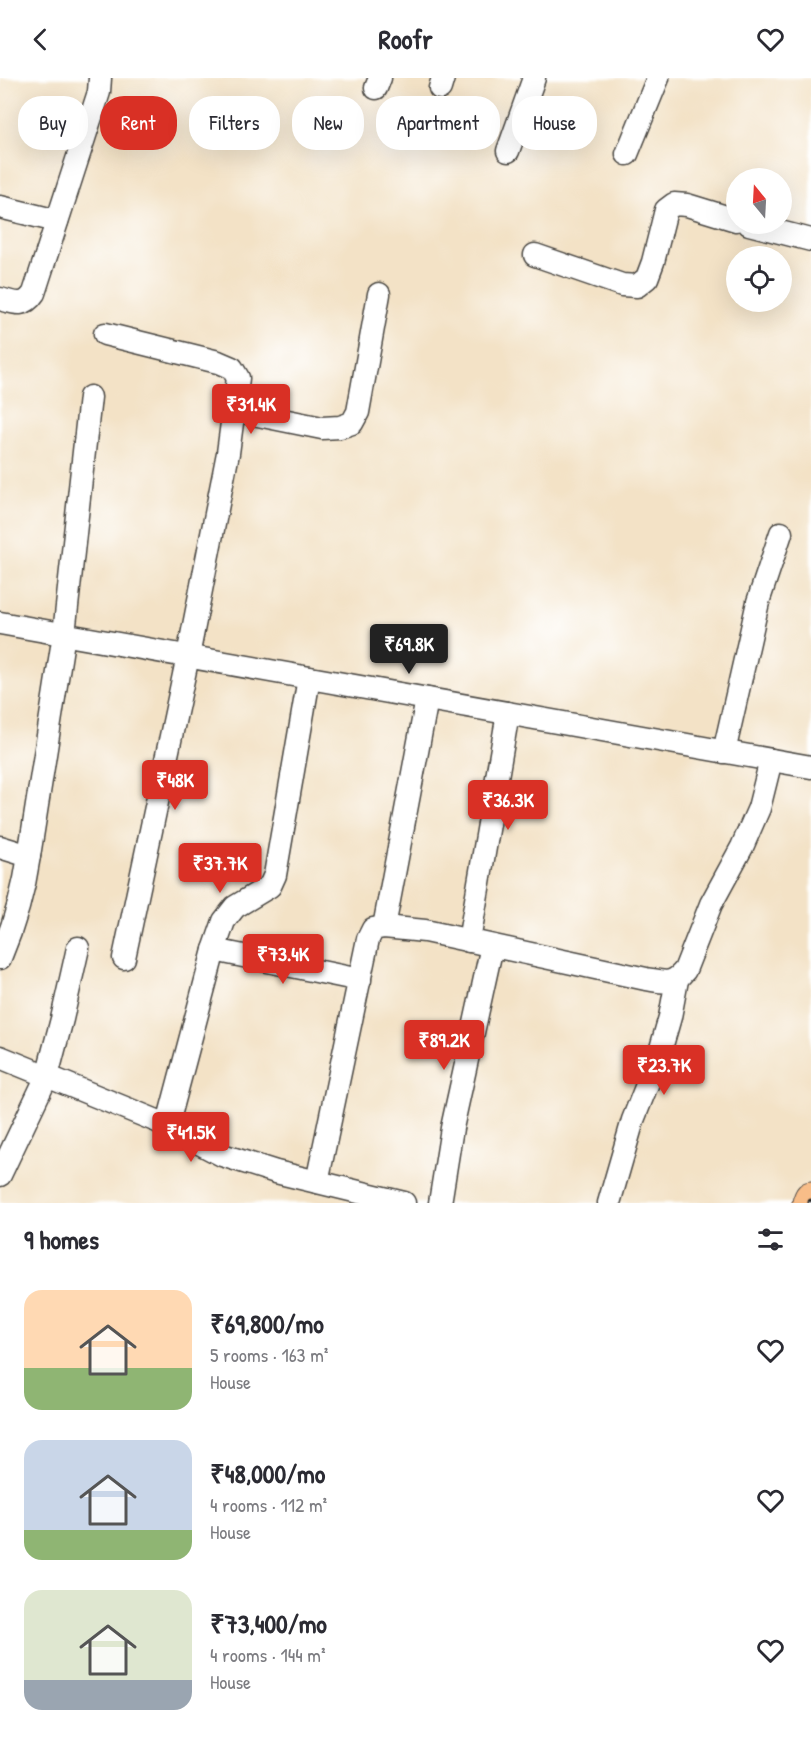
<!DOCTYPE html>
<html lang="en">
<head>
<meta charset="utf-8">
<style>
  :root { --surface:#fff; --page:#f2f2f3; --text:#2b2b33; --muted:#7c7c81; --accent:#d93025 }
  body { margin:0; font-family:"Patrick Hand",sans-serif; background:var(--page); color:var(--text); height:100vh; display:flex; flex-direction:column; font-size:22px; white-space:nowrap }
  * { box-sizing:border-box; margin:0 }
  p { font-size:20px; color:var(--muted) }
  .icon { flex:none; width:33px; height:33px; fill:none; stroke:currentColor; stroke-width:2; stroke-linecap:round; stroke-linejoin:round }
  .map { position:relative; height:1125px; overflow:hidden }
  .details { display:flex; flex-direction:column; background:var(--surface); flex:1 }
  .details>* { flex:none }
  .top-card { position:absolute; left:18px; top:18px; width:776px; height:54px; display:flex; gap:12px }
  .needle { width:39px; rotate:342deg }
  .buttons { position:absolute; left:726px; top:90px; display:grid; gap:12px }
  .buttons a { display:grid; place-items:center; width:66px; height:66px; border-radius:50%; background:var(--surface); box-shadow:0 6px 24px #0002; font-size:30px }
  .price { position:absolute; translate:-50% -51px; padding:0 14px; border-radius:6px; background:var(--accent); color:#fff; font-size:20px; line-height:39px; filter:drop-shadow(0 2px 3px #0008) }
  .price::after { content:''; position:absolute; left:50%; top:36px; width:18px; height:14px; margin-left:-9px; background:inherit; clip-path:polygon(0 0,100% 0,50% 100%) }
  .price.active { background:#222; color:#fff }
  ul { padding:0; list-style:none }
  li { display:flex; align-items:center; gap:18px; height:150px; padding:0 24px }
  li span { display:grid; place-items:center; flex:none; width:168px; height:120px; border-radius:18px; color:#555 }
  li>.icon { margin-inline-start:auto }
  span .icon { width:72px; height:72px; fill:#fffc; stroke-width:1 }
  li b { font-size:26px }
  h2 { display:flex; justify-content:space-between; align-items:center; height:72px; padding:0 24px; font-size:26px }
  .chip { padding:0 21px; border-radius:24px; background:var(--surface); box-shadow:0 6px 24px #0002; font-size:21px; line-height:54px }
  .chip.active { background:var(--accent); color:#fff }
  header { display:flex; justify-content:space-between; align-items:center; height:78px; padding:0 24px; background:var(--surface); font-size:27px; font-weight:700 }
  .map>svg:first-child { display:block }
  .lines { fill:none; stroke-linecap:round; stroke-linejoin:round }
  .minor-casing { stroke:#494642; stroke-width:25 }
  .trunk-casing { stroke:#494642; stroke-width:35 }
  .minor { stroke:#fff; stroke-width:22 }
  .trunk { stroke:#f8bd88; stroke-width:33 }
  .rail-casing { stroke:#2b2b2b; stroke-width:7 }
  .rail { stroke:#fff; stroke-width:4.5; stroke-dasharray:14; stroke-linecap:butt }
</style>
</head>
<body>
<header><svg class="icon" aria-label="back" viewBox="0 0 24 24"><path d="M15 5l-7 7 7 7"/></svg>Roofr<svg class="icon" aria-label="heart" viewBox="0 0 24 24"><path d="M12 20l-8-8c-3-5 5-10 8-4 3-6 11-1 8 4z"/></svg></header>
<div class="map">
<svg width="811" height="1125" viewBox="0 0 811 1125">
  <rect width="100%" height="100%" fill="#fff"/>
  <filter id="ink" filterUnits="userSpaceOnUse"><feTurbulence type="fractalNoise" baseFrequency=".0167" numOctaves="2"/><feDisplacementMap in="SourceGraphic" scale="12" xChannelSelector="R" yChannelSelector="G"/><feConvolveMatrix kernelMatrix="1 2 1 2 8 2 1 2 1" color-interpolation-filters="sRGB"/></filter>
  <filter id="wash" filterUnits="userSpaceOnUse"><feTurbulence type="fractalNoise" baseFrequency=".008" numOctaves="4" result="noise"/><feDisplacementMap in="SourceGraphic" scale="24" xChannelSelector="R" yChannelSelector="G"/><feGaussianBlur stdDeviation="1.35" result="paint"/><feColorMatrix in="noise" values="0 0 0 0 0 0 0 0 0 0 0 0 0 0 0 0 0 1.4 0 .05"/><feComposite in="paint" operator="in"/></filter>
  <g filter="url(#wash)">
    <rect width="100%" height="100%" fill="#f3e2c6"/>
  </g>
  <g filter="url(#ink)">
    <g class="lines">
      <g class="minor-casing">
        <g id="minor">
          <path d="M376,10l4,-10"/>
          <path d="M440,10l3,-10"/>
          <path d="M508,73l26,-73"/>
          <path d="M627,76l31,-76"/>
          <path d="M0,129l57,14"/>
          <path d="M749,146l62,16"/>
          <path d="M535,177l87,30 15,1 10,-8 6,-16 13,-52 8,-6 13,1 49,15"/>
          <path d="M0,221c15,4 24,9 34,-6l65,-201 1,-14"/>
          <path d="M105,256l113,28 14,6 6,10 -10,75 -40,203 -64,302"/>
          <path d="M234,332l88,18 18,-1 12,-4 6,-11 21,-118"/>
          <path d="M0,545l811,144"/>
          <path d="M724,674l34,-150 23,-69"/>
          <path d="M0,769l29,9"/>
          <path d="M384,849l43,-228"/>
          <path d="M469,863l39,-228"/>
          <path d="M214,872l146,30"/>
          <path d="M0,880c14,-33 24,-67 29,-102l35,-222 26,-237"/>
          <path d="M0,979l157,64 65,34 54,17 128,31"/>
          <path d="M167,1049l47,-177 10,-29 11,-14 35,-21 5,-11 34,-197"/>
          <path d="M0,1097l47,-99 15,-57 16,-71"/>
          <path d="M317,1104l51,-243 5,-10 11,-2 41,4 221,48c19,3 26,7 39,-9l26,-66 31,-57 17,-39 12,-48"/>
          <path d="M440,1125l12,-75 40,-182"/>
          <path d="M609,1125l24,-83 27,-68 10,-35 7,-37"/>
        </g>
      </g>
      <g class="trunk-casing">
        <path id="trunk" d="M809,1125l2,-5"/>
      </g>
      <use href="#minor" class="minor"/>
      <use href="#trunk" class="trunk"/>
      <g class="rail-casing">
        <path id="rail" d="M811,1125v-1"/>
      </g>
      <use href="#rail" class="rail"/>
    </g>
  </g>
</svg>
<div class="buttons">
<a><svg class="needle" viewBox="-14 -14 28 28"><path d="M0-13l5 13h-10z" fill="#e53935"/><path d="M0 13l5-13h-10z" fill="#7c7c81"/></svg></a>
<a><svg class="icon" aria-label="locate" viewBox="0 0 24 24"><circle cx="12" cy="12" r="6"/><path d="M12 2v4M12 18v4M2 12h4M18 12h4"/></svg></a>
</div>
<b class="price" style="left:251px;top:357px">₹31.4K</b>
<b class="price active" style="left:409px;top:597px">₹69.8K</b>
<b class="price" style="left:175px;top:733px">₹48K</b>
<b class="price" style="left:508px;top:753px">₹36.3K</b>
<b class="price" style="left:220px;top:816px">₹37.7K</b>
<b class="price" style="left:283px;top:907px">₹73.4K</b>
<b class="price" style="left:444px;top:993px">₹89.2K</b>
<b class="price" style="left:664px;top:1018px">₹23.7K</b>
<b class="price" style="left:191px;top:1085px">₹41.5K</b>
<div class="top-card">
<a class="chip">Buy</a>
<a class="chip active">Rent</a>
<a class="chip">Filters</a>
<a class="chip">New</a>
<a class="chip">Apartment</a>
<a class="chip">House</a>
</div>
</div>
<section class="details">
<h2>9 homes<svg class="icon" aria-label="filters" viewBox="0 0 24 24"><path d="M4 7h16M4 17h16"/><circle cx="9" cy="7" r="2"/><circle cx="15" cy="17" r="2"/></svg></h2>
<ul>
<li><span style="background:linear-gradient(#ffd9b3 65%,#8fb573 0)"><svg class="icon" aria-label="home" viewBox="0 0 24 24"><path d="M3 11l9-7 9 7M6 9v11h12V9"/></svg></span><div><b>₹69,800/mo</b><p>5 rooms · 163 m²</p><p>House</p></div><svg class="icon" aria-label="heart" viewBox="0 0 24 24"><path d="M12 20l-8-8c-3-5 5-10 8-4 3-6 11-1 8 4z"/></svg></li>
<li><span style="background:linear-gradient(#c9d6e8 75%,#8fb573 0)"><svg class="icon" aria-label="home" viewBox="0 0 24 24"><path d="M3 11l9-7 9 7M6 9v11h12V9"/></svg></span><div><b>₹48,000/mo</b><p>4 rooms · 112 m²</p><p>House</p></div><svg class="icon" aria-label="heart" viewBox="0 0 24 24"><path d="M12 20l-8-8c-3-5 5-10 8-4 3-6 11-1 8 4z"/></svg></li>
<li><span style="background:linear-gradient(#dfe7d0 75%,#9aa5b1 0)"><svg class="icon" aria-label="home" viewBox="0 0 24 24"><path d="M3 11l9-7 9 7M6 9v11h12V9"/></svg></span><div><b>₹73,400/mo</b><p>4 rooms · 144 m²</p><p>House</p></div><svg class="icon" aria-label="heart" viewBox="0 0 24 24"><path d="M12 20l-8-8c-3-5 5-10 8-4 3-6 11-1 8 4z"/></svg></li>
</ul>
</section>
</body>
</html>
